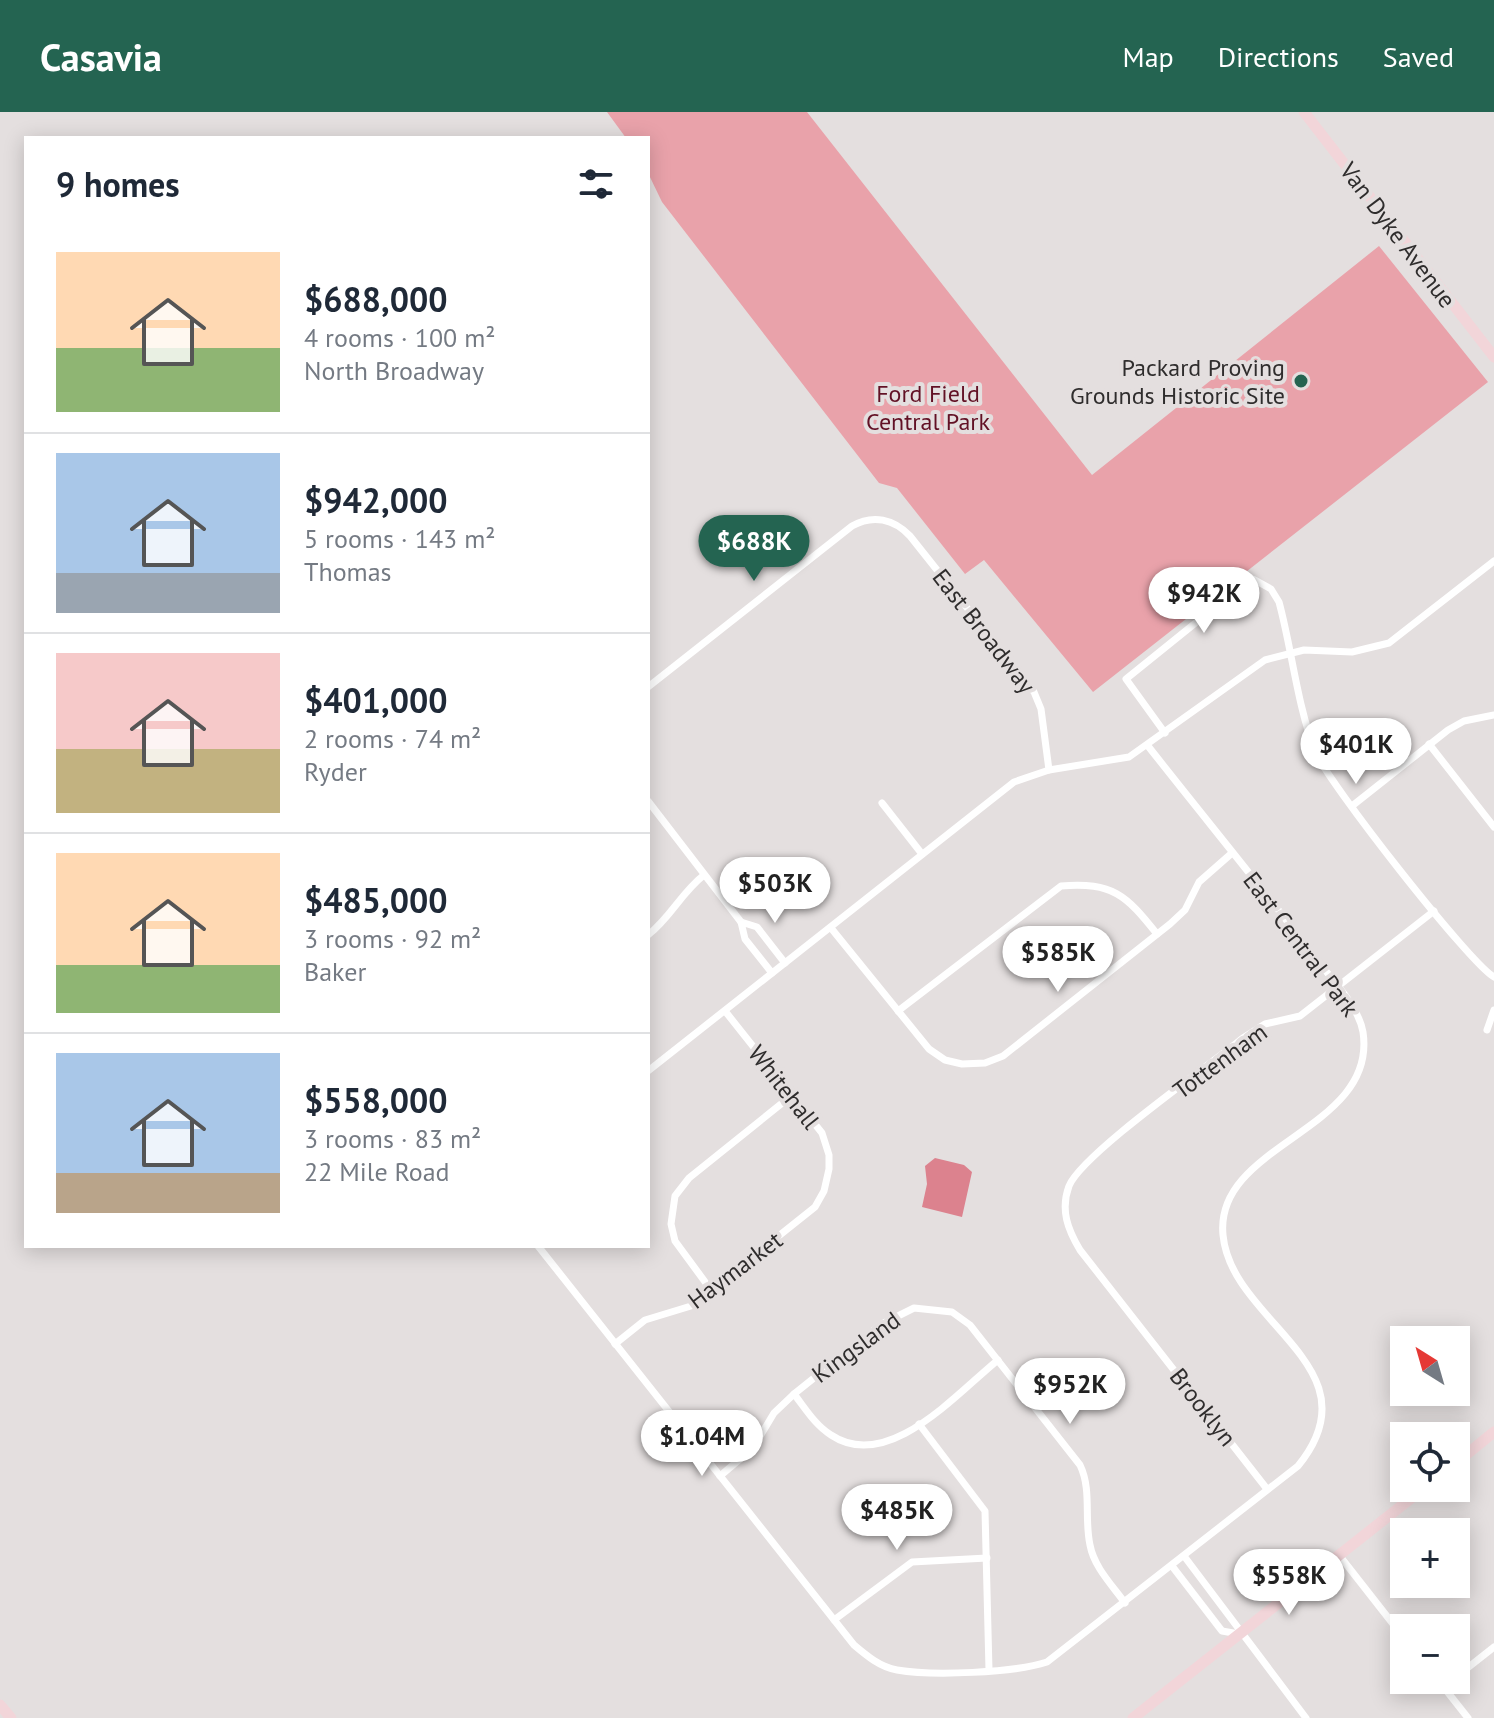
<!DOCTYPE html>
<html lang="en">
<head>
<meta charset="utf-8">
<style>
  :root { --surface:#fff; --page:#f6f6f7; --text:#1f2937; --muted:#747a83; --line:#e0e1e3; --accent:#246451 }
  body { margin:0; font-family:"PT Sans",sans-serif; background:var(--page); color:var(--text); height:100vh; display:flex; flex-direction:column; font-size:30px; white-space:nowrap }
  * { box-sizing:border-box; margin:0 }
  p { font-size:26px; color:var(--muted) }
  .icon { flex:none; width:44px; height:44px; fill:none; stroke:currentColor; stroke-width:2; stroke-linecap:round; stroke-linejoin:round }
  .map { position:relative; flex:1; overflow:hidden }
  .drawer { position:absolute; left:24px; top:24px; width:626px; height:1112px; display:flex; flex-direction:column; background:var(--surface); border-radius:0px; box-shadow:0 4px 20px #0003 }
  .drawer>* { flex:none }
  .needle { width:52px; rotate:323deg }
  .controls { position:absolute; left:1390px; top:1214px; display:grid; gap:16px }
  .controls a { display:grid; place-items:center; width:80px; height:80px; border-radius:0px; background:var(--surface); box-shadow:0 4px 20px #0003; font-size:40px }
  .price { position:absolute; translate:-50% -68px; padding:0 18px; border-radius:28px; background:#fff; color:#222; font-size:26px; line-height:52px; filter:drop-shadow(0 2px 4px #0008) }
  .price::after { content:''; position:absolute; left:50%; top:48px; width:24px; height:18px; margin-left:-12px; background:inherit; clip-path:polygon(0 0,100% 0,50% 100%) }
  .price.on { background:var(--accent); color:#fff }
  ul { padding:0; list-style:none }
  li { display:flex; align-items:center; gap:24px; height:200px; padding:0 32px }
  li+li { border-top:2px solid var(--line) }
  li span { display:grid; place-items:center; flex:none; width:224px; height:160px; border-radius:0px; color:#555 }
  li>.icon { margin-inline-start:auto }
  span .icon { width:96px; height:96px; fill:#fffc; stroke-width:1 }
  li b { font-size:34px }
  h2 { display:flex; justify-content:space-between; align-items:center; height:96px; padding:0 32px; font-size:34px }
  header { display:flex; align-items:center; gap:48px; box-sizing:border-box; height:112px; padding:0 40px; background:var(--accent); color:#fff }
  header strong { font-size:38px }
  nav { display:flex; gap:44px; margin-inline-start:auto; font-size:28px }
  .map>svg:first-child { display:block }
  .green { fill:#e9a2aa }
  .water { fill:#dc828e }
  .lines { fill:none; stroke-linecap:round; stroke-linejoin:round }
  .street { stroke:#fff; stroke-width:7 }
  .secondary { stroke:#f2d5d9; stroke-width:11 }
  .poi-dot { fill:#246451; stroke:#e4dfdf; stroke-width:3 }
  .labels { text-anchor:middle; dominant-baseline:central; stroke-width:8; stroke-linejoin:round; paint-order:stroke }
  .street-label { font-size:24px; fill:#2f2d2d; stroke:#e4dfdf }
  .poi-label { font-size:24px; fill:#2f2d2d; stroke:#e4dfdf; text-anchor:end }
  .park-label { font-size:24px; fill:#621125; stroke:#e4dfdf }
</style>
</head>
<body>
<header>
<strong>Casavia</strong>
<nav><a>Map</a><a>Directions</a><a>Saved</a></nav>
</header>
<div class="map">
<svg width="1494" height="1606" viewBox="0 0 1494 1606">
  <rect width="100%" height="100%" fill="#e4dfdf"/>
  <path class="green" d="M607,0h200l285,363 287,-229 109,136 -395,310 -109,-132 -19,14 -68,-86 -18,-5 -217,-281 -14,-29v-35h-22z"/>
  <path class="water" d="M935,1046l29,7 8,7 -10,45 -40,-10 5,-23 -2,-18z"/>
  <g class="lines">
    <g class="street">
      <path d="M648,575l204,-161c21,-12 42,-7 58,10l124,156 7,17 8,61"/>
      <path d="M1165,621l-39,-54 119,-96 8,-4 18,10 8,13c13,48 18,102 36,149 11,29 155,213 179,226"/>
      <path d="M1429,632l65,83"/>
      <path d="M648,689l93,121 4,17 27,34"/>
      <path d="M882,691l40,51"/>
      <path d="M1352,694l96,-76 16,-9 30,-6"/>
      <path d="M741,810l16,5 28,36"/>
      <path d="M831,816l98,121 16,11 17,4 23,-1 18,-7 167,-132 15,-14 14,-28 33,-29"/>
      <path d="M648,823c23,-18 33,-42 56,-60"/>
      <path d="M898,899l163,-125c52,-4 65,9 96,48"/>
      <path d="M1487,918l7,-20"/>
      <path d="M648,959l366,-289 35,-12 80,-13 136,-97 39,-10 48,2 37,-9 105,-82"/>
      <path d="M538,1134l316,399c13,11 26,22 43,25 35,6 117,3 150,-8l251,-196c81,-99 -67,-143 -75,-231 -9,-92 155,-104 140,-203 -5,-28 -33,-54 -49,-76 -54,-71 -111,-140 -166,-210"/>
      <path d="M711,1178l-36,-49 -4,-17 4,-28 14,-18 102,-82"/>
      <path d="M615,1232l30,-24 46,-14 124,-99 9,-16 5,-22v-14l-7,-22 -97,-122"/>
      <path d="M794,1282c11,14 21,31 37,41 57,38 125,-41 167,-75"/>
      <path d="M919,1312l66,87 4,159"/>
      <path d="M720,1364l33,-28 21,-35 20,-19 86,-69 34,-17 38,4 18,13 110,140c12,25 4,53 10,80 4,22 22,40 35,58"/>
      <path d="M1267,1377l-187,-239c-12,-20 -20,-40 -11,-64 13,-32 141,-121 174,-148l22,-14 35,-8 134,-105"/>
      <path d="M1339,1443l65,83"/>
      <path d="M1184,1444l122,162"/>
      <path d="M1172,1454l50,65 17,3"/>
      <path d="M834,1508l78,-58 75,-4"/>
      <path d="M1456,1565l38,-30"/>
      <path d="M1438,1568l30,38"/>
    </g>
    <g class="secondary">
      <path d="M1304,0l190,245"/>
      <path d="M1456,1351l38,-31"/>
      <path d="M0,1593l11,13"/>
      <path d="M1133,1606l291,-230"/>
    </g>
  </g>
  <circle class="poi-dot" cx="1301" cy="269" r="8"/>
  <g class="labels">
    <g class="street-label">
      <text transform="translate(1398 123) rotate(53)">Van Dyke Avenue</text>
      <text transform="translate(984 519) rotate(52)">East Broadway</text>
      <text transform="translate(1301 832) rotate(53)">East Central Park</text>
      <text transform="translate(1220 949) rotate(-36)">Tottenham</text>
      <text transform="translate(784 975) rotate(52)">Whitehall</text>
      <text transform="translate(735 1158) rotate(-37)">Haymarket</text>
      <text transform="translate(856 1235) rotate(-36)">Kingsland</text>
      <text transform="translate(1203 1295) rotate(52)">Brooklyn</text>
    </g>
    <g class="poi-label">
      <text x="1285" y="255">Packard Proving<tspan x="1285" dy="28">Grounds Historic Site</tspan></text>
    </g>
    <g class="park-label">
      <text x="928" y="281">Ford Field<tspan x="928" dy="28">Central Park</tspan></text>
    </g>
  </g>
</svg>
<div class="controls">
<a><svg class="needle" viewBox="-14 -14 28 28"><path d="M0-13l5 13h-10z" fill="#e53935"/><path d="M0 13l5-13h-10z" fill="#747a83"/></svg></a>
<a><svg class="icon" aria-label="locate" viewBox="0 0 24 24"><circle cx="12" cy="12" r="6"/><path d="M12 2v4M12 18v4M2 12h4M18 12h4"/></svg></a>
<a>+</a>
<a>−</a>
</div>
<b class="price on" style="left:754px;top:471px">$688K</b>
<b class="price" style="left:1204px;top:523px">$942K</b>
<b class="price" style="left:1356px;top:674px">$401K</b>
<b class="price" style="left:775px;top:813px">$503K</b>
<b class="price" style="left:1058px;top:882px">$585K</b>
<b class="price" style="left:1070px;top:1314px">$952K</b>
<b class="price" style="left:702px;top:1366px">$1.04M</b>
<b class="price" style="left:897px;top:1440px">$485K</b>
<b class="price" style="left:1289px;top:1505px">$558K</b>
<section class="drawer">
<h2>9 homes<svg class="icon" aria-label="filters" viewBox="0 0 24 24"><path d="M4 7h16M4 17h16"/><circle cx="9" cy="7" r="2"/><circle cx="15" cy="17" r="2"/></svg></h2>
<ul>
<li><span style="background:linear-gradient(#ffd9b3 60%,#8fb573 0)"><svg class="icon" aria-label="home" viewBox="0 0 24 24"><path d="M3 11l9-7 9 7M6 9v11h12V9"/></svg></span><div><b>$688,000</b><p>4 rooms · 100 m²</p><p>North Broadway</p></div></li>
<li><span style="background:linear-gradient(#a9c7e8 75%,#9aa5b1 0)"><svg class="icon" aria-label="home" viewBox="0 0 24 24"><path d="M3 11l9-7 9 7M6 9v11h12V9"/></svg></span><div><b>$942,000</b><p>5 rooms · 143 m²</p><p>Thomas</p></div></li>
<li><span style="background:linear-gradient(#f6c9c9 60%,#c2b280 0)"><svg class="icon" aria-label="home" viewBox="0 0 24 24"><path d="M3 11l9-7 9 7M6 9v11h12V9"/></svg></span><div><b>$401,000</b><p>2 rooms · 74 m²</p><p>Ryder</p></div></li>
<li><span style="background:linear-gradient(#ffd9b3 70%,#8fb573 0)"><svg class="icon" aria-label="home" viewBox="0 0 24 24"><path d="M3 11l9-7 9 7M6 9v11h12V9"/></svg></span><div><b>$485,000</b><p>3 rooms · 92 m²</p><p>Baker</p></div></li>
<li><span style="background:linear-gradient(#a9c7e8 75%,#b9a48a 0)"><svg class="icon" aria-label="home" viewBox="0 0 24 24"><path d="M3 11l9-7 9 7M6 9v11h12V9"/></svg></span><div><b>$558,000</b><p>3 rooms · 83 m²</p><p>22 Mile Road</p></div></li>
</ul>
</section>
</div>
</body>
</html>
